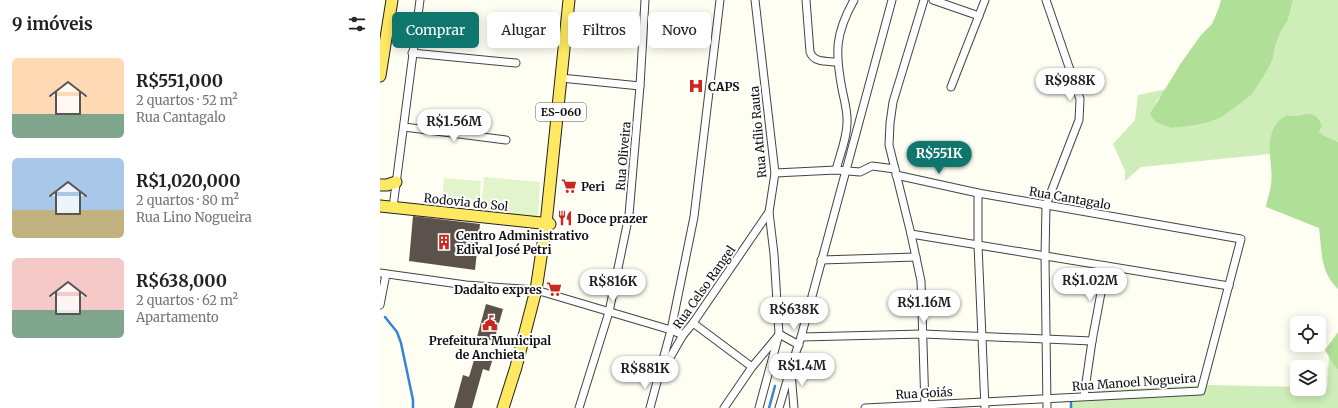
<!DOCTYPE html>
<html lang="pt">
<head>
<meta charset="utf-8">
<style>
  :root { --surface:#fff; --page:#f6f6f6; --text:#222; --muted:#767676; --accent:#0f766e }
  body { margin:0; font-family:Merriweather,serif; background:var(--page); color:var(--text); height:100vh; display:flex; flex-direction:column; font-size:15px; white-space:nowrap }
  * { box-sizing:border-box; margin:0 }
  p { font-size:13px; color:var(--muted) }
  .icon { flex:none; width:22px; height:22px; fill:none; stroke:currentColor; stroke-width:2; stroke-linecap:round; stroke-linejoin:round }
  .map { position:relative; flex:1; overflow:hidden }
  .panel { display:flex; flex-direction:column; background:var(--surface); width:380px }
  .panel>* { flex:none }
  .top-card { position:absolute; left:12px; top:12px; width:380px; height:36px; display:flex; gap:8px }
  .buttons { position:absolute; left:910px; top:316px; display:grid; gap:8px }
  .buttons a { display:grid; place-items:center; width:36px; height:36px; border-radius:6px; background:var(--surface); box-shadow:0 2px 10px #0003; font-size:20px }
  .price { position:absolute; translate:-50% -34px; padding:0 9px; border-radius:14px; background:#fff; color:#222; font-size:13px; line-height:26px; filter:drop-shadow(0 1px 2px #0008) }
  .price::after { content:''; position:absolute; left:50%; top:24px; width:12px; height:9px; margin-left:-6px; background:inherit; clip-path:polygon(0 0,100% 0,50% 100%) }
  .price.current { background:var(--accent); color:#fff }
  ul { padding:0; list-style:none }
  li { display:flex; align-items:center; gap:12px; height:100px; padding:0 12px }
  li span { display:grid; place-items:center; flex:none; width:112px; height:80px; border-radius:6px; color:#555 }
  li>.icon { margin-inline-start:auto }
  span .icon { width:48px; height:48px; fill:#fffc; stroke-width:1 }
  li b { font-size:17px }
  h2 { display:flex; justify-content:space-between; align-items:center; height:48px; padding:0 12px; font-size:17px }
  .pill { padding:0 14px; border-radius:6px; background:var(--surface); box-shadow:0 2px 10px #0003; font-size:14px; line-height:36px }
  .pill.current { background:var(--accent); color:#fff }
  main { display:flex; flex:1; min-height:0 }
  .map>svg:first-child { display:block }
  .green { fill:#ceedb9 }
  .forest { fill:#b0df97 }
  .pitch { fill:#e1f4cb }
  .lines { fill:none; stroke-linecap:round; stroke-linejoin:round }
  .stream { stroke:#3585d7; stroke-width:2.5 }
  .building { fill:#5a524b }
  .street-casing { stroke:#434343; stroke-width:9 }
  .primary-casing { stroke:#212121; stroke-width:13 }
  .street { stroke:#fff; stroke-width:7 }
  .primary { stroke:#ffe963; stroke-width:11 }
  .labels { text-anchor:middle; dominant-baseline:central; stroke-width:4; stroke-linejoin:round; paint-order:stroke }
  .shield { fill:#fff; stroke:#585858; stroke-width:1 }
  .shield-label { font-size:11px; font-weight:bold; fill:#101010 }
  .poi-label { font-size:12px; font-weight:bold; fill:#101010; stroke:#fff; text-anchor:start }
  .street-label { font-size:12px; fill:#101010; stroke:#fff }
</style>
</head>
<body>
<main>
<section class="panel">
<h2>9 imóveis<svg class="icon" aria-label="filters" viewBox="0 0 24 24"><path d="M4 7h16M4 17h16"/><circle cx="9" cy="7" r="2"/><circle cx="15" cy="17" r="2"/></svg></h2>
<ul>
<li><span style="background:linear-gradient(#ffd9b3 70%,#7fa58c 0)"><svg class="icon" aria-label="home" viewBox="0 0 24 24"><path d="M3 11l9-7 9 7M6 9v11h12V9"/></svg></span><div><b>R$551,000</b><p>2 quartos · 52 m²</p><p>Rua Cantagalo</p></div></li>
<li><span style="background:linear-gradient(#a9c7e8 65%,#c2b280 0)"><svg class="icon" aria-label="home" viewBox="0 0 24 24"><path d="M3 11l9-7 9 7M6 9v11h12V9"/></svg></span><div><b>R$1,020,000</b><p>2 quartos · 80 m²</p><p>Rua Lino Nogueira</p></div></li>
<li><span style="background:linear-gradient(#f6c9c9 65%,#7fa58c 0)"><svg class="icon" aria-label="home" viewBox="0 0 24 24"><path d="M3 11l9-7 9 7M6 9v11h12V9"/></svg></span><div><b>R$638,000</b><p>2 quartos · 62 m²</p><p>Apartamento</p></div></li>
</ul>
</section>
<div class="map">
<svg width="958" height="408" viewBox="0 0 958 408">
  <rect width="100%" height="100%" fill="#fffef3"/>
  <g class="green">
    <path d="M913,0h45v142l-15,-7 -4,-3 3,-6 -3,-8 -14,-4 -9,2 -9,-1 -10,8 -6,13 -1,18 -129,13 -16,14v-10l-12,-27 22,-24 3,-25 29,-6 -11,13 15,26 35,-5 14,-5 10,-8 43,-52 2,-12 6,-15 7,-11z"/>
    <path d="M949,357l4,7 5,6v38h-268l-1,-15 36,-3 106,-5 86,2v2l30,-1z"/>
  </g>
  <g class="forest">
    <path d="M841,0h72l-5,20 -7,11 -6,15 -2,12 -7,14 -14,22 -10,8 -22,16 -14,5 -17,3 -18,2 -15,-6 -6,-8 31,-51 20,-28 11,-11 6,-14z"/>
    <path d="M925,114c10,0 14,2 17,12l-3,6 4,3 15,7v147c-18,-17 -16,-38 -19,-61l-53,-21c1,-8 4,-15 5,-22 3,-20 -8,-44 6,-62 2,-3 7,-6 10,-8l9,1z"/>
    <path d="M958,332v38l-5,-6 -8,-14z"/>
  </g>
  <g class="pitch">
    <path d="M104,177l56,5 -2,36 -57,-5z"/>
    <path d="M64,178l37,3 -2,24 -37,-3z"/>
  </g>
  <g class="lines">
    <g class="stream">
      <path d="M5,317l12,15 4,11 12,57v8"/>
      <path d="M691,403v5"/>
      <path d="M389,408l6,-22"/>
    </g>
  </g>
  <g class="building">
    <path d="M33,216l67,8 -5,46 -66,-9z"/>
    <path d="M106,304l17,5 -9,32 -17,-4z"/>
    <path d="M97,350l17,5 -5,16 -6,-2 -11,39h-18l9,-33 6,2z"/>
  </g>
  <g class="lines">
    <g class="street-casing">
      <g id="street">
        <path d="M375,0l20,173 -6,39 5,42 5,80 -20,74"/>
        <path d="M426,0l4,52c4,11 17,9 27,10"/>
        <path d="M544,0l-31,102 -3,21 -1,22 22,89 10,47 4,126"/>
        <path d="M553,0l46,16"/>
        <path d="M666,0l34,99 -1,21 -33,85 -1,52 2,151"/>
        <path d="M32,53l104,10"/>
        <path d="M181,78l79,8"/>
        <path d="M571,87l34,-87"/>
        <path d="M24,127l102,13"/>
        <path d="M456,170c4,-16 12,-34 11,-51 0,-10 -3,-20 -5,-30 -7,-37 -7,-55 12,-89"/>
        <path d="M395,173l61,-3 24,2 12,-6 23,3"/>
        <path d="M598,193v52l7,163"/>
        <path d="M13,207l27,-207"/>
        <path d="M531,234l318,52"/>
        <path d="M441,260l95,-3"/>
        <path d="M0,273l86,12 70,5 135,40 12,5"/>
        <path d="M0,305l6,-31"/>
        <path d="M313,323l59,44"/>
        <path d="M399,334l20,11"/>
        <path d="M421,337l122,-3 169,7"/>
        <path d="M284,368l19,-33 10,-12 76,-111"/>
        <path d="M411,373l3,35"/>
        <path d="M704,396l8,-55 14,-75"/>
        <path d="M199,408l30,-96 20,-97 11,-129 5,-86"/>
        <path d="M270,408l21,-78 23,-113 26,-217"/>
        <path d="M344,408l28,-41 26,-31"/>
        <path d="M399,408l12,-41 10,-30 91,-337"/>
        <path d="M485,408l336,-17 40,-152 -263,-46 -82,-18"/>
      </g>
    </g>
    <g class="primary-casing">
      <g id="primary">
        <path d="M0,76l12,-76"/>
        <path d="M0,185h7l9,-3"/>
        <path d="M0,206l170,18"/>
        <path d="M123,408l13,-41 20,-77 10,-66 23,-224"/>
      </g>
    </g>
    <use href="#street" class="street"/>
    <use href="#primary" class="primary"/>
  </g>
  <defs>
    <g id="hospital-bare" transform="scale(1.2)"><path d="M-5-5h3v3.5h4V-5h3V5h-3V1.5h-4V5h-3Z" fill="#cc271c" stroke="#fff" stroke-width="2.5" paint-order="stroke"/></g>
    <g id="supermarket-bare" transform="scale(1.2)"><path d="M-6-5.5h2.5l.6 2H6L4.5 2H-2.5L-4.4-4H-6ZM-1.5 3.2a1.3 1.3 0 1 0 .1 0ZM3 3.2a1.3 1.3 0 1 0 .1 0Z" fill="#cc271c" stroke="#fff" stroke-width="2.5" paint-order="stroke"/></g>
    <g id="restaurant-bare" transform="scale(1.2)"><path d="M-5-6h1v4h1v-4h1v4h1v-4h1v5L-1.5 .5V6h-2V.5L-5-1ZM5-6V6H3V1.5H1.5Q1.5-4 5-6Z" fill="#cc271c" stroke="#fff" stroke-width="2.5" paint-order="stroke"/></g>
    <g id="building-bare" transform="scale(1.2)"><path d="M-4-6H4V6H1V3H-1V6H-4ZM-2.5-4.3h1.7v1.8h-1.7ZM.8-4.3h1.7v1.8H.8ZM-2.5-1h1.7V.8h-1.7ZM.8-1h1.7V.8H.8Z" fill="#cc271c" stroke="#fff" stroke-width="2.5" paint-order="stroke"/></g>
    <g id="civic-bare" transform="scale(1.2)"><path d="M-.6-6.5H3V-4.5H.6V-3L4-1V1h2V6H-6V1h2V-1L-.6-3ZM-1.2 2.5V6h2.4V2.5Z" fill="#cc271c" stroke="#fff" stroke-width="2.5" paint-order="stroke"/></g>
  </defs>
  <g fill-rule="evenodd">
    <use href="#hospital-bare" x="316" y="86"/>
    <use href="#supermarket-bare" x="189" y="186"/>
    <use href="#restaurant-bare" x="185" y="218"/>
    <use href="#building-bare" x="64" y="242"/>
    <use href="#supermarket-bare" x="174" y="289"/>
    <use href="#civic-bare" x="110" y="323"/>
  </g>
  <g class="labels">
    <rect class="shield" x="156" y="103" width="50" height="18" rx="3"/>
    <g class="shield-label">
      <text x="181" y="112">ES-060</text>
    </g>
    <g class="poi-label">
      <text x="328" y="86">CAPS</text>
      <text x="201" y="186">Peri</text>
      <text x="197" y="218">Doce prazer</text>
      <text x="76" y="235">Centro Administrativo<tspan x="76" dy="14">Edival José Petri</tspan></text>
      <text x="162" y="289" text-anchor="end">Dadalto expres</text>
      <text x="110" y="340" text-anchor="middle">Prefeitura Municipal<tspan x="110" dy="14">de Anchieta</tspan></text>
    </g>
    <g class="street-label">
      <text transform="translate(378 132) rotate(-95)">Rua Atílio Rauta</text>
      <text transform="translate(243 156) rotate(-85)">Rua Oliveira</text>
      <text transform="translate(690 198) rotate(10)">Rua Cantagalo</text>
      <text transform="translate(86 202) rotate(6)">Rodovia do Sol</text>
      <text transform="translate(324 287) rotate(-55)">Rua Celso Rangel</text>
      <text transform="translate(754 382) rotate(-4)">Rua Manoel Nogueira</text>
      <text transform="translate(544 393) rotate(-3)">Rua Goiás</text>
    </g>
  </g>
</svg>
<div class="buttons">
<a><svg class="icon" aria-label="locate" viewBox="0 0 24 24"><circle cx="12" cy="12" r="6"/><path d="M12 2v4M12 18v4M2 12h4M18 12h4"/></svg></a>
<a><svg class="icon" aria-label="layers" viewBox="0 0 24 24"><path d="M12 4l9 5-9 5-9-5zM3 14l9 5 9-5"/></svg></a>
</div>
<b class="price" style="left:690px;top:102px">R$988K</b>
<b class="price" style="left:74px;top:143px">R$1.56M</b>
<b class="price current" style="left:559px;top:175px">R$551K</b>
<b class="price" style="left:710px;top:302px">R$1.02M</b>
<b class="price" style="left:233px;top:303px">R$816K</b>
<b class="price" style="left:544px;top:324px">R$1.16M</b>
<b class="price" style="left:414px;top:331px">R$638K</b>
<b class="price" style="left:422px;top:387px">R$1.4M</b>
<b class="price" style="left:265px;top:390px">R$881K</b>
<div class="top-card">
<a class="pill current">Comprar</a>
<a class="pill">Alugar</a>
<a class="pill">Filtros</a>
<a class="pill">Novo</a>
</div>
</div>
</main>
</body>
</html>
